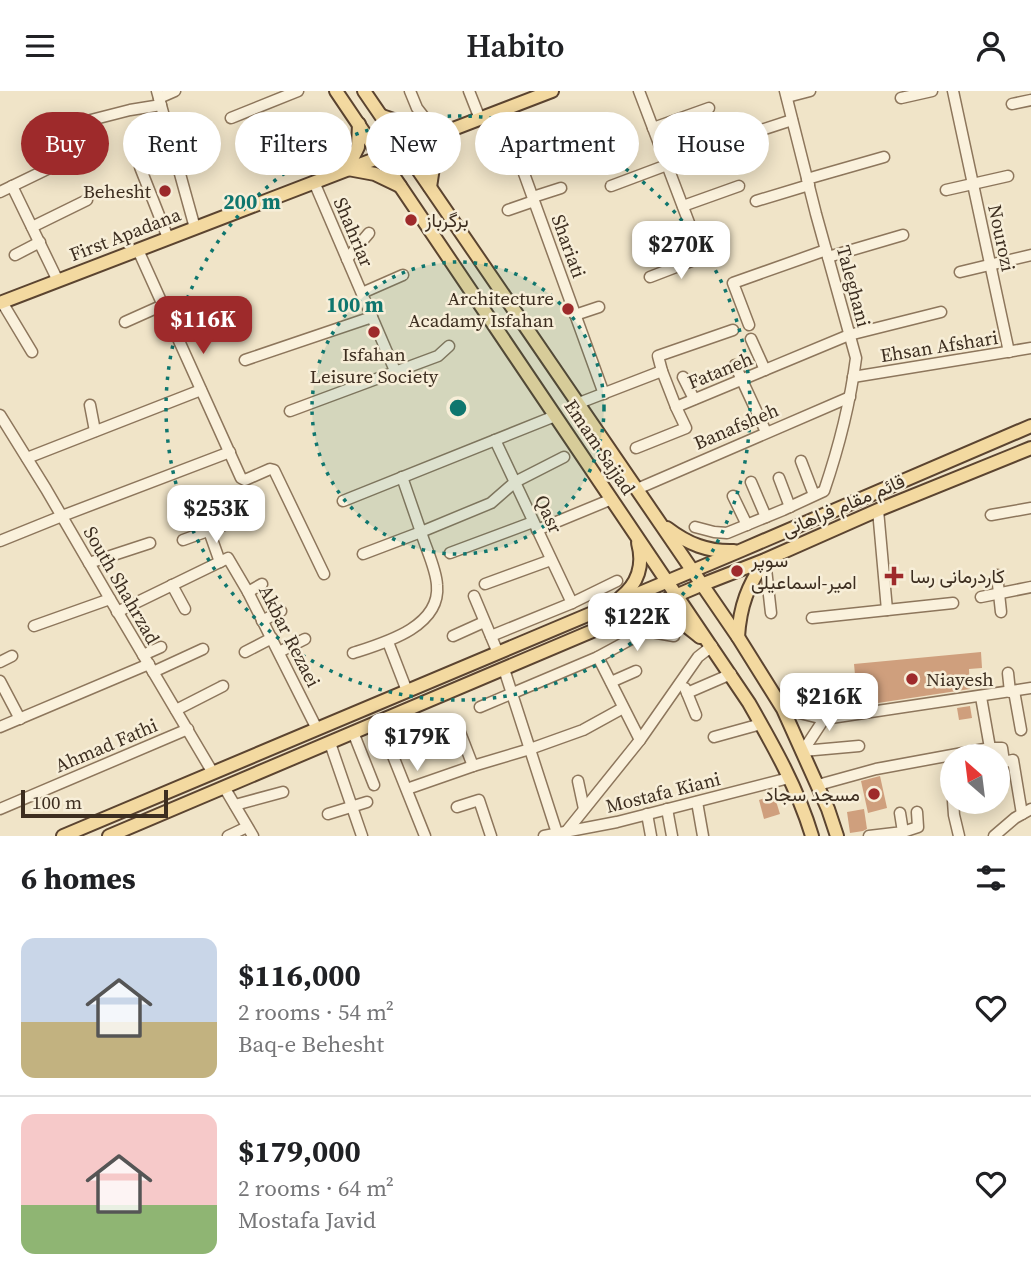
<!DOCTYPE html>
<html lang="en">
<head>
<meta charset="utf-8">
<style>
  :root { --surface:#fff; --page:#f2f2f2; --text:#202124; --muted:#757577; --line:#e0e0e0; --accent:#9e2a2b }
  body { margin:0; font-family:"Source Serif 4",Vazirmatn,serif; background:var(--page); color:var(--text); height:100vh; display:flex; flex-direction:column; font-size:26px; white-space:nowrap }
  * { box-sizing:border-box; margin:0 }
  p { font-size:23px; color:var(--muted) }
  .icon { flex:none; width:38px; height:38px; fill:none; stroke:currentColor; stroke-width:2; stroke-linecap:round; stroke-linejoin:round }
  .map { position:relative; height:745px; overflow:hidden }
  .drawer { display:flex; flex-direction:column; background:var(--surface); flex:1 }
  .drawer>* { flex:none }
  .guide { position:absolute; left:21px; top:21px; width:990px; height:63px; display:flex; gap:14px }
  .needle { width:46px; rotate:332deg }
  .fabs { position:absolute; left:940px; top:653px; display:grid; gap:14px }
  .fabs a { display:grid; place-items:center; width:70px; height:70px; border-radius:50%; background:var(--surface); box-shadow:0 4px 18px #0003; font-size:35px }
  .scale { position:absolute; left:21px; bottom:18px; width:147px; box-sizing:border-box; padding-left:7px; border:4px solid #3d2e20; border-top:0; font-size:19px; line-height:24px; white-space:nowrap; color:#3d2e20; -webkit-text-stroke:5px #f7eed8; paint-order:stroke }
  .price { position:absolute; translate:-50% -60px; padding:0 16px; border-radius:14px; background:#fff; color:#222; font-size:23px; line-height:46px; filter:drop-shadow(0 2px 4px #0008) }
  .price::after { content:''; position:absolute; left:50%; top:42px; width:21px; height:16px; margin-left:-10px; background:inherit; clip-path:polygon(0 0,100% 0,50% 100%) }
  .price.on { background:var(--accent); color:#fff }
  ul { padding:0; list-style:none }
  li { display:flex; align-items:center; gap:21px; height:175px; padding:0 21px }
  li+li { border-top:2px solid var(--line) }
  li span { display:grid; place-items:center; flex:none; width:196px; height:140px; border-radius:14px; color:#555 }
  li>.icon { margin-inline-start:auto }
  span .icon { width:84px; height:84px; fill:#fffc; stroke-width:1 }
  li b { font-size:30px }
  h2 { display:flex; justify-content:space-between; align-items:center; height:84px; padding:0 21px; font-size:30px }
  .chip { padding:0 24px; border-radius:32px; background:var(--surface); box-shadow:0 4px 18px #0003; font-size:24px; line-height:63px }
  .chip.on { background:var(--accent); color:#fff }
  header { display:flex; justify-content:space-between; align-items:center; height:91px; padding:0 21px; background:var(--surface); font-size:32px; font-weight:600 }
  .map>svg:first-child { display:block }
  .building { fill:#cf9f7d }
  .lines { fill:none; stroke-linecap:round; stroke-linejoin:round }
  .minor-casing { stroke:#8d765c; stroke-width:13 }
  .major-casing { stroke:#5b4430; stroke-width:16 }
  .minor { stroke:#faf1dc; stroke-width:10 }
  .major { stroke:#f3d9a0; stroke-width:12 }
  .ring { fill:none; stroke:#0f766e; stroke-width:3.5; stroke-dasharray:3.5 7 }
  .poi-dot { fill:#9e2a2b; stroke:#f7eed8; stroke-width:2.5 }
  .labels { text-anchor:middle; dominant-baseline:central; stroke-width:5; stroke-linejoin:round; paint-order:stroke }
  .poi-label { font-size:19px; fill:#3d2e20; stroke:#f7eed8; text-anchor:start }
  .street-label { font-size:19px; fill:#3d2e20; stroke:#f7eed8 }
  .centre { fill:#0f766e; stroke:#f7eed8; stroke-width:3.5 }
  .ring-label { font-size:21px; text-anchor:middle; font-weight:bold; fill:#0f766e; stroke:#f7eed8; stroke-width:5; stroke-linejoin:round; paint-order:stroke }
</style>
</head>
<body>
<header><svg class="icon" aria-label="menu" viewBox="0 0 24 24"><path d="M4 6h16M4 12h16M4 18h16"/></svg>Habito<svg class="icon" aria-label="person" viewBox="0 0 24 24"><circle cx="12" cy="8" r="4"/><path d="M4 21q1-7 8-7t8 7"/></svg></header>
<div class="map">
<svg width="1031" height="745" viewBox="0 0 1031 745">
  <rect width="100%" height="100%" fill="#f0e4c8"/>
  <g class="building">
    <path d="M333,34l10,14 -6,17 -54,20 -10,-25z"/>
    <path d="M981,561l1,16 -13,1 1,20 -112,17 -4,-42z"/>
    <path d="M970,615l2,12 -13,2 -2,-12z"/>
    <path d="M880,685l7,32 -19,5 -7,-32z"/>
    <path d="M774,704l6,19 -16,5 -5,-19z"/>
    <path d="M864,718l3,20 -4,2 -13,2 -3,-21z"/>
  </g>
  <g class="lines">
    <g class="minor-casing">
      <g id="minor">
        <path d="M157,0l38,137"/>
        <path d="M410,0l7,17 21,27"/>
        <path d="M469,0l11,28"/>
        <path d="M639,0l63,166 -52,20"/>
        <path d="M953,0l56,261"/>
        <path d="M787,6l23,-6"/>
        <path d="M159,7l16,-7"/>
        <path d="M901,7l31,-7"/>
        <path d="M1012,13l19,-4"/>
        <path d="M501,19l103,284"/>
        <path d="M231,27l67,-27"/>
        <path d="M87,30l43,-11 31,-5"/>
        <path d="M653,37l56,-20"/>
        <path d="M169,41l18,-8"/>
        <path d="M734,48l58,-19"/>
        <path d="M140,76l28,71"/>
        <path d="M807,88l77,-22"/>
        <path d="M314,91l82,191"/>
        <path d="M12,95l46,95"/>
        <path d="M611,95l56,-21"/>
        <path d="M946,99l62,-14"/>
        <path d="M0,101l62,-30"/>
        <path d="M533,106l28,-9"/>
        <path d="M756,110l53,-16"/>
        <path d="M683,115l56,-20"/>
        <path d="M508,119l26,-9"/>
        <path d="M32,136l55,-27"/>
        <path d="M138,159l103,228 4,2 25,-11 4,1 50,104"/>
        <path d="M15,164l25,-13"/>
        <path d="M828,166l75,-22"/>
        <path d="M347,168l22,-26"/>
        <path d="M960,181l71,-17"/>
        <path d="M362,202l41,-18"/>
        <path d="M2,211l30,50"/>
        <path d="M575,224l24,-8"/>
        <path d="M125,231l38,-17"/>
        <path d="M749,234l-16,-42 93,-33"/>
        <path d="M173,236l51,-21"/>
        <path d="M751,248l14,31"/>
        <path d="M245,269l127,-43"/>
        <path d="M735,274l31,67"/>
        <path d="M662,280l14,36"/>
        <path d="M683,286l11,22"/>
        <path d="M853,286l178,-29"/>
        <path d="M579,312l83,-32 -4,-15 75,-26"/>
        <path d="M90,314l5,26"/>
        <path d="M290,320l148,-55 11,-10"/>
        <path d="M0,324l46,74 64,110 103,174"/>
        <path d="M495,349l77,163"/>
        <path d="M636,357l50,-20 -10,-21 173,-72 92,-23"/>
        <path d="M27,367l174,-68"/>
        <path d="M801,370l13,34"/>
        <path d="M402,386l19,55 70,-29 24,-21 49,-25"/>
        <path d="M779,387l11,29"/>
        <path d="M751,391l15,35"/>
        <path d="M637,398l213,-92"/>
        <path d="M733,405l14,29"/>
        <path d="M343,410l212,-85"/>
        <path d="M878,419l9,100"/>
        <path d="M991,424l40,-7"/>
        <path d="M695,436l19,5 13,1 56,-23 41,-19c15,-44 26,-87 32,-133l-40,-144 -31,-123"/>
        <path d="M537,439l75,-31"/>
        <path d="M209,440l11,31"/>
        <path d="M183,449l55,-20"/>
        <path d="M0,450l62,-25 168,-64"/>
        <path d="M450,462l83,-31"/>
        <path d="M765,469l6,53"/>
        <path d="M89,472l61,-20"/>
        <path d="M997,484l4,37"/>
        <path d="M485,493l66,-24"/>
        <path d="M172,494l13,24"/>
        <path d="M248,501l14,-8"/>
        <path d="M474,505l24,57"/>
        <path d="M981,506l50,-10"/>
        <path d="M117,521l111,-54 20,34 69,137"/>
        <path d="M812,527l141,-15"/>
        <path d="M262,530l19,-10"/>
        <path d="M34,535l76,-27"/>
        <path d="M453,545l31,-14"/>
        <path d="M491,545l81,-33 45,-22"/>
        <path d="M388,551l19,49"/>
        <path d="M245,561l27,-14"/>
        <path d="M279,561l26,-13"/>
        <path d="M353,562c31,-10 88,-26 84,-68 -1,-17 -11,-36 -16,-53l-58,22"/>
        <path d="M143,564l18,-8"/>
        <path d="M598,566l42,83"/>
        <path d="M0,571l12,-6"/>
        <path d="M504,578l53,164"/>
        <path d="M153,581l50,-23"/>
        <path d="M1008,582l2,19"/>
        <path d="M0,590l20,38"/>
        <path d="M611,591l25,-11"/>
        <path d="M685,597l11,27"/>
        <path d="M1014,600l7,39"/>
        <path d="M687,602l44,-19"/>
        <path d="M480,616l118,-50 48,-26 28,5"/>
        <path d="M783,618l41,10 207,-31"/>
        <path d="M176,619l47,-24"/>
        <path d="M379,630l46,115"/>
        <path d="M456,631l17,44"/>
        <path d="M0,636l149,-63"/>
        <path d="M353,641l21,53"/>
        <path d="M714,646l47,-13"/>
        <path d="M330,652l32,93"/>
        <path d="M990,657h12l2,14 9,-2 9,54"/>
        <path d="M803,660l56,-5"/>
        <path d="M803,660l21,-32"/>
        <path d="M578,690l6,28"/>
        <path d="M818,694l58,-16 114,-21 -9,-51"/>
        <path d="M224,696l29,49"/>
        <path d="M407,698l66,-23 57,-17 53,-19 40,-22"/>
        <path d="M953,710l1,14 5,21"/>
        <path d="M697,711l6,34"/>
        <path d="M235,714l48,-13"/>
        <path d="M457,716l22,-7 12,36"/>
        <path d="M0,718l188,-80"/>
        <path d="M667,718l5,27"/>
        <path d="M328,723l39,-12"/>
        <path d="M647,723l4,22"/>
        <path d="M566,741l74,-92 58,-83 14,-11"/>
        <path d="M903,741l15,-5 -1,-15"/>
        <path d="M228,745l19,-9"/>
        <path d="M544,745l73,-14 172,-44"/>
        <path d="M869,745l34,-4 -3,-19"/>
        <path d="M994,745l21,-18 16,-9"/>
      </g>
    </g>
    <g class="major-casing">
      <g id="major">
        <path d="M336,0l413,612c24,42 49,86 63,133"/>
        <path d="M364,0l374,546 45,72 45,100 9,27"/>
        <path d="M382,25l56,19 -8,52"/>
        <path d="M347,78l11,-22 1,-23"/>
        <path d="M348,78l27,5 25,12"/>
        <path d="M0,212l552,-212"/>
        <path d="M667,437c21,16 41,24 67,23"/>
        <path d="M620,507c18,-14 24,-33 18,-55"/>
        <path d="M641,523c32,0 34,3 59,23"/>
        <path d="M738,546c2,-32 10,-51 27,-77"/>
        <path d="M63,745l679,-286 289,-124"/>
        <path d="M109,745l592,-251 64,-25 113,-50 153,-62"/>
      </g>
    </g>
    <use href="#minor" class="minor"/>
    <use href="#major" class="major"/>
  </g>
  <circle cx="458" cy="317" r="146" fill="#0f766e" fill-opacity=".12"/>
  <g class="ring">
    <circle cx="458" cy="317" r="146"/>
    <circle cx="458" cy="317" r="292"/>
  </g>
  <g class="poi-dot">
    <circle cx="165" cy="100" r="7"/>
    <circle cx="411" cy="129" r="7"/>
    <circle cx="568" cy="218" r="7"/>
    <circle cx="374" cy="241" r="7"/>
    <circle cx="737" cy="480" r="7"/>
    <path d="M890.5 474.5h7v7h7v7h-7v7h-7v-7h-7v-7h7z"/>
    <circle cx="912" cy="588" r="7"/>
    <circle cx="874" cy="703" r="7"/>
  </g>
  <g class="labels">
    <g class="poi-label">
      <text x="151" y="100" text-anchor="end">Behesht</text>
      <text x="425" y="129">برگرباز</text>
      <text x="554" y="207" text-anchor="end">Architecture<tspan x="554" dy="22">Acadamy Isfahan</tspan></text>
      <text x="374" y="263" text-anchor="middle">Isfahan<tspan x="374" dy="22">Leisure Society</tspan></text>
      <text x="751" y="469">سوپر<tspan x="751" dy="22">امیر-اسماعیلی</tspan></text>
      <text x="910" y="485">کاردرمانی رسا</text>
      <text x="926" y="588">Niayesh</text>
      <text x="860" y="703" text-anchor="end">مسجد سجاد</text>
    </g>
    <g class="street-label">
      <text transform="translate(354 141) rotate(67)">Shahriar</text>
      <text transform="translate(125 143) rotate(-21)">First Apadana</text>
      <text transform="translate(1002 147) rotate(78)">Nourozi</text>
      <text transform="translate(569 155) rotate(70)">Shariati</text>
      <text transform="translate(854 195) rotate(75)">Taleghani</text>
      <text transform="translate(939 255) rotate(-9)">Ehsan Afshari</text>
      <text transform="translate(720 279) rotate(-22)">Fataneh</text>
      <text transform="translate(736 335) rotate(-23)">Banafsheh</text>
      <text transform="translate(600 356) rotate(56)">Emam Sajjad</text>
      <text transform="translate(843 414) rotate(-23)">قائم مقام فراهانی</text>
      <text transform="translate(549 423) rotate(65)">Qasr</text>
      <text transform="translate(122 494) rotate(60)">South Shahrzad</text>
      <text transform="translate(290 545) rotate(63)">Akbar Rezaei</text>
      <text transform="translate(106 654) rotate(-23)">Ahmad Fathi</text>
      <text transform="translate(663 701) rotate(-14)">Mostafa Kiani</text>
    </g>
  </g>
  <circle cx="458" cy="317" r="10" class="centre"/>
  <g class="ring-label">
    <text x="252" y="118">200 m</text>
    <text x="355" y="221">100 m</text>
  </g>
</svg>
<div class="fabs">
<a><svg class="needle" viewBox="-14 -14 28 28"><path d="M0-13l5 13h-10z" fill="#e53935"/><path d="M0 13l5-13h-10z" fill="#757577"/></svg></a>
</div>
<div class="scale">100 m</div>
<b class="price" style="left:681px;top:190px">$270K</b>
<b class="price on" style="left:203px;top:265px">$116K</b>
<b class="price" style="left:216px;top:454px">$253K</b>
<b class="price" style="left:637px;top:562px">$122K</b>
<b class="price" style="left:829px;top:642px">$216K</b>
<b class="price" style="left:417px;top:682px">$179K</b>
<div class="guide">
<a class="chip on">Buy</a>
<a class="chip">Rent</a>
<a class="chip">Filters</a>
<a class="chip">New</a>
<a class="chip">Apartment</a>
<a class="chip">House</a>
</div>
</div>
<section class="drawer">
<h2>6 homes<svg class="icon" aria-label="filters" viewBox="0 0 24 24"><path d="M4 7h16M4 17h16"/><circle cx="9" cy="7" r="2"/><circle cx="15" cy="17" r="2"/></svg></h2>
<ul>
<li><span style="background:linear-gradient(#c9d6e8 60%,#c2b280 0)"><svg class="icon" aria-label="home" viewBox="0 0 24 24"><path d="M3 11l9-7 9 7M6 9v11h12V9"/></svg></span><div><b>$116,000</b><p>2 rooms · 54 m²</p><p>Baq-e Behesht</p></div><svg class="icon" aria-label="heart" viewBox="0 0 24 24"><path d="M12 20l-8-8c-3-5 5-10 8-4 3-6 11-1 8 4z"/></svg></li>
<li><span style="background:linear-gradient(#f6c9c9 65%,#8fb573 0)"><svg class="icon" aria-label="home" viewBox="0 0 24 24"><path d="M3 11l9-7 9 7M6 9v11h12V9"/></svg></span><div><b>$179,000</b><p>2 rooms · 64 m²</p><p>Mostafa Javid</p></div><svg class="icon" aria-label="heart" viewBox="0 0 24 24"><path d="M12 20l-8-8c-3-5 5-10 8-4 3-6 11-1 8 4z"/></svg></li>
</ul>
</section>
</body>
</html>
